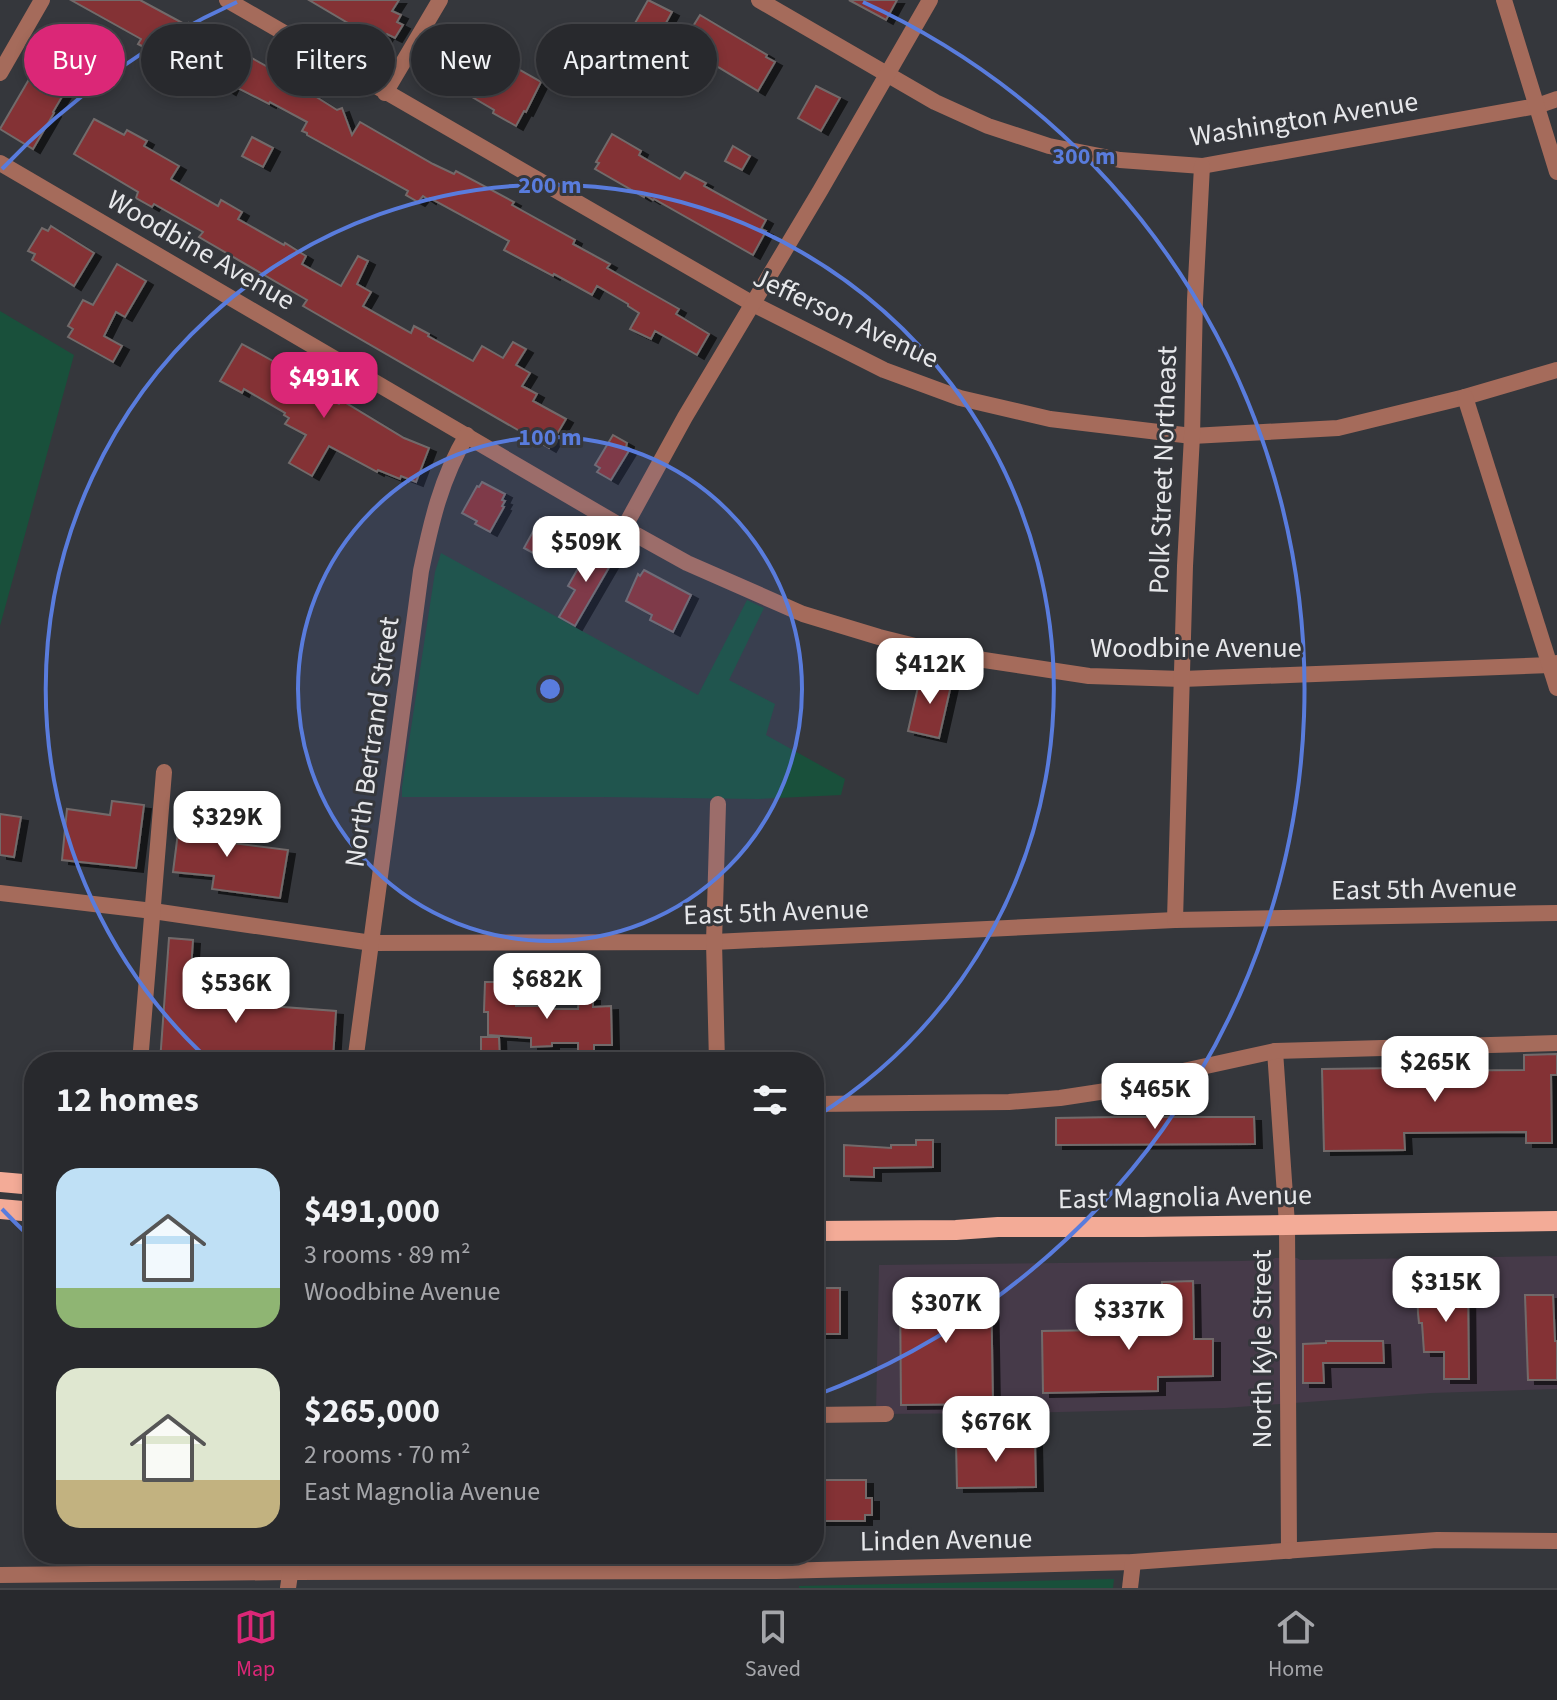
<!DOCTYPE html>
<html lang="en">
<head>
<meta charset="utf-8">
<style>
  :root { --surface:#28292d; --page:#343539; --text:#f1f3f6; --muted:#a5a6aa; --line:#444549; --accent:#db2777 }
  body { margin:0; font-family:"Source Sans 3",sans-serif; background:var(--page); color:var(--text); height:100vh; display:flex; flex-direction:column; font-size:30px; white-space:nowrap }
  * { box-sizing:border-box; margin:0 }
  p { font-size:26px; color:var(--muted) }
  .icon { flex:none; width:44px; height:44px; fill:none; stroke:currentColor; stroke-width:2; stroke-linecap:round; stroke-linejoin:round }
  .map { position:relative; flex:1; overflow:hidden }
  .sheet { position:absolute; left:24px; top:1052px; width:800px; height:512px; display:flex; flex-direction:column; background:var(--surface); border-radius:32px; box-shadow:0 4px 12px #0003,0 0 0 2px var(--line) }
  .sheet>* { flex:none }
  .hud { position:absolute; left:24px; top:24px; width:800px; height:72px; display:flex; gap:16px }
  .price { position:absolute; translate:-50% -68px; padding:0 18px; border-radius:16px; background:#fff; color:#222; font-size:26px; line-height:52px; filter:drop-shadow(0 2px 4px #0008) }
  .price::after { content:''; position:absolute; left:50%; top:48px; width:24px; height:18px; margin-left:-12px; background:inherit; clip-path:polygon(0 0,100% 0,50% 100%) }
  .price.current { background:var(--accent); color:#fff }
  ul { padding:0; list-style:none }
  li { display:flex; align-items:center; gap:24px; height:200px; padding:0 32px }
  li span { display:grid; place-items:center; flex:none; width:224px; height:160px; border-radius:24px; color:#555 }
  li>.icon { margin-inline-start:auto }
  span .icon { width:96px; height:96px; fill:#fffc; stroke-width:1 }
  li b { font-size:34px }
  h2 { display:flex; justify-content:space-between; align-items:center; height:96px; padding:0 32px; font-size:34px }
  .chip { padding:0 28px; border-radius:36px; background:var(--surface); box-shadow:0 4px 12px #0003,0 0 0 2px var(--line); font-size:28px; line-height:72px }
  .chip.current { background:var(--accent); color:#fff }
  .tabs { display:flex; justify-content:space-around; align-items:center; height:112px; border-top:2px solid var(--line); background:var(--surface); font-size:22px; color:var(--muted) }
  .tabs a { display:grid; justify-items:center; gap:4px }
  .tabs .current { color:var(--accent) }
  .map>svg:first-child { display:block }
  .commercial { fill:#463a49 }
  .green { fill:#19503b }
  .building { fill:#843034; stroke:#726b6b; stroke-width:2; filter:url(#shadow) }
  .lines { fill:none; stroke-linecap:round; stroke-linejoin:round }
  .minor { stroke:#a56b5b; stroke-width:16 }
  .primary { stroke:#f3ab97; stroke-width:20 }
  .ring { fill:none; stroke:#597cdd; stroke-width:4 }
  .labels { text-anchor:middle; dominant-baseline:central; stroke-width:6; stroke-linejoin:round; paint-order:stroke }
  .street-label { font-size:28px; fill:#e6e7ea; stroke:#35373c }
  .centre { fill:#597cdd; stroke:#35373c; stroke-width:4 }
  .ring-label { font-size:24px; text-anchor:middle; font-weight:bold; fill:#597cdd; stroke:#35373c; stroke-width:6; stroke-linejoin:round; paint-order:stroke }
</style>
</head>
<body>
<div class="map">
<svg width="1557" height="1588" viewBox="0 0 1557 1588">
  <defs>
    <filter id="shadow"><feDropShadow dx="7" dy="4" stdDeviation="0" flood-color="#0009"/></filter>
  </defs>
  <rect width="100%" height="100%" fill="#35373c"/>
  <path class="commercial" d="M1557,1256v133l-126,4 -206,15 -206,5 -143,1 3,-149 361,-4 32,-1 3,-2h22l3,2z"/>
  <g class="green">
    <path d="M0,311l74,44 -74,271z"/>
    <path d="M441,553l257,142 49,-95 17,8 -35,72 46,24 -9,31 79,44 -4,16 -83,4 -155,-2h-201v-10l33,-215z"/>
    <path d="M1114,1579l-1,9h-314v-2z"/>
  </g>
  <g class="building">
    <path d="M71,0h69l48,26 1,-3 10,5 1,-2 14,8 -2,2 63,35 62,39 5,-2 10,27 8,-13 73,42 21,10 2,-3 58,31 -2,3 63,35 -2,4 37,20 -3,4 72,41 -3,5 33,20 -12,21 -42,-24 -4,8 -21,-10 9,-16 -11,-7v-2l-31,-18 -5,9 -38,-21 -1,2 -49,-26 5,-9 -79,-43 -1,2 -6,-4 -5,6 -12,-7 2,-4 -101,-56v-2l-5,-2 5,-9 -37,-20 -1,2 -37,-19 -3,6 -65,-38 -2,4 -24,-13 3,-5z"/>
    <path d="M309,0h90l-7,11 9,4 -4,7 6,3 -8,13 -8,-4 -5,9z"/>
    <path d="M648,0l24,12 -23,42 -24,-13z"/>
    <path d="M849,0h48l-11,20z"/>
    <path d="M700,15l67,40 -1,2 9,5 -17,29 -48,-29 5,-10 -28,-16z"/>
    <path d="M42,57l29,17 -1,2 3,2 -20,34 1,1 -21,36 -33,-20z"/>
    <path d="M480,57l34,20 4,-8 23,13 -15,30 -2,-1 -8,15 -23,-13 1,-3 -27,-16 3,-4 -7,-4z"/>
    <path d="M816,86l24,12 -19,33 -23,-13z"/>
    <path d="M94,119l30,16 3,-5 20,11 -3,5 35,20 -8,13 47,27 3,-6 21,12 -4,7 46,26 1,-2 21,13 -4,8 39,22 17,-30 10,5 -11,23 14,8 -8,14 48,27 3,-7 15,8 -1,2 45,25 9,-15 21,12 10,-16 13,7 -10,16 14,8 -8,13 15,8 -4,7 33,18 -17,29 -246,-142 4,-6 -108,-63 4,-5 -49,-28 -2,3 -16,-9 2,-6 -64,-38z"/>
    <path d="M612,134l29,17 -2,4 41,24 5,-7 21,11 -2,3 62,34 -5,9 5,2 -13,24 -99,-56 -1,1 -8,-5 -1,2 -49,-28 4,-6 -3,-1z"/>
    <path d="M252,137l21,11 -10,19 -21,-11z"/>
    <path d="M733,146l17,10 -8,14 -17,-9z"/>
    <path d="M51,226l43,27 -20,33 -42,-26 3,-6 -7,-3 14,-23 6,3z"/>
    <path d="M117,264l29,17 -21,36 -9,-5 -12,24 18,10 -9,16 -45,-25 5,-8 -5,-3 15,-26 10,5z"/>
    <path d="M242,344l56,31 -3,4 21,12 -1,1 24,12 2,-4 63,38 25,10 -13,34 -15,-6 -1,3 -22,-9 -1,2 -48,-26 -17,30 -23,-13 17,-28 -21,-11 4,-6 -5,-3 1,-2 -41,-24 -2,4 -22,-12z"/>
    <path d="M613,435l14,8 -1,4 4,2 -19,31 -14,-8 3,-4 -5,-3z"/>
    <path d="M482,482l23,12 -3,6 3,1 -3,5 2,1 -14,25 -15,-8 2,-3 -15,-8 15,-27 2,1z"/>
    <path d="M540,519l19,13 -15,27 -20,-11z"/>
    <path d="M592,547l21,12 -3,5h1l-36,62 -16,-9 16,-27 -7,-4 20,-35 2,1z"/>
    <path d="M644,570l47,25 -18,37 -23,-12 2,-5 -26,-14 12,-27 2,2z"/>
    <path d="M921,674l31,7 -13,57 -31,-7z"/>
    <path d="M112,801l32,4 -8,63 -74,-8 5,-51 43,6z"/>
    <path d="M181,809l31,3 -4,28 80,10 -8,48 -68,-9 2,-13 -41,-4z"/>
    <path d="M0,814l21,3 -7,40 -14,-2z"/>
    <path d="M169,938l24,2 -4,60 147,11 -3,48 -32,-3v6h-141z"/>
    <path d="M485,982h24l2,19h5v5h37v3h25l1,-12h14v10l18,-1 1,39h-18v7h-16v-9h-26v3l-21,1v-9l-43,-3v-23h-4z"/>
    <path d="M481,1037h18l1,24h-19z"/>
    <path d="M1557,1054v21h-6l1,68h-26v-11l-122,1 1,17 -81,1 -2,-82 81,-1v3l121,-1v-15z"/>
    <path d="M1119,1117h135l1,27 -199,1v-27z"/>
    <path d="M916,1140h17v27l-59,1v9l-30,-1v-31l47,3v-3h25z"/>
    <path d="M1193,1281l1,58h19v37l-55,1v14l-115,2 -1,-62 121,-2 -1,-47z"/>
    <path d="M1417,1282h51l1,97h-25v-27h-20l-2,-29h-3l-1,-10z"/>
    <path d="M991,1284l2,120 -92,1 -1,-120z"/>
    <rect x="814" y="1288" width="26" height="46"/>
    <path d="M1525,1295h28l2,46h2v39h-29z"/>
    <path d="M1326,1341h57l1,22h-61l1,20h-21v-39l23,-1z"/>
    <path d="M1035,1441l1,46 -79,1 -1,-46z"/>
    <path d="M814,1480h52v18h6v17h-7v6h-51z"/>
  </g>
  <g class="lines">
    <g class="minor">
      <path d="M227,0l526,304 131,66 76,28 90,21 142,17 146,-8 127,-31 92,-27"/>
      <path d="M759,0l176,102 53,24 61,20 71,14 82,6 335,-60 20,-7"/>
      <path d="M1504,0l53,172"/>
      <path d="M0,73l42,-73"/>
      <path d="M385,93l55,-93"/>
      <path d="M0,163l624,365 63,35 116,51 76,23 72,18 138,21 93,3 368,-14 7,-2"/>
      <path d="M1465,397l92,291"/>
      <path d="M624,528l61,-111 135,-226 110,-191"/>
      <path d="M0,893l153,18 219,32 342,-1 461,-22 382,-7"/>
      <path d="M1175,920l10,-354 7,-130 3,-136 7,-134"/>
      <path d="M1275,1051l12,173 2,327"/>
      <path d="M140,1062l24,-290"/>
      <path d="M355,1062l66,-491c10,-48 20,-93 46,-136"/>
      <path d="M717,1062l-3,-120 4,-138"/>
      <path d="M814,1104l195,-2 51,-4 46,-7 36,-11 133,-29 282,-8"/>
      <path d="M814,1415l72,-1"/>
      <path d="M0,1575l291,-3 486,-1 356,-9 304,-22 120,1"/>
      <path d="M288,1588l5,-34"/>
      <path d="M1130,1588l3,-26"/>
    </g>
    <g class="primary">
      <path d="M0,1182l34,3"/>
      <path d="M0,1209l34,3"/>
      <path d="M814,1231l142,-1 42,-3h145l414,-6"/>
    </g>
  </g>
  <circle cx="550" cy="689" r="252" fill="#597cdd" fill-opacity=".12"/>
  <g class="ring">
    <circle cx="550" cy="689" r="252"/>
    <path d="M210 1061A504 504 0 1 1 817 1116"/>
    <path d="M30 1237A755 755 0 0 1 2 1209M2 169A755 755 0 0 1 237 2M863 2A755 755 0 0 1 814 1396"/>
  </g>
  <g class="labels">
    <g class="street-label">
      <text transform="translate(1304 119) rotate(-9)">Washington Avenue</text>
      <text transform="translate(201 250) rotate(30)">Woodbine Avenue</text>
      <text transform="translate(846 318) rotate(25)">Jefferson Avenue</text>
      <text transform="translate(1163 470) rotate(-88)">Polk Street Northeast</text>
      <text x="1196" y="648">Woodbine Avenue</text>
      <text transform="translate(372 742) rotate(-82)">North Bertrand Street</text>
      <text transform="translate(1424 889) rotate(-1)">East 5th Avenue</text>
      <text transform="translate(776 912) rotate(-2)">East 5th Avenue</text>
      <text transform="translate(1185 1197) rotate(-1)">East Magnolia Avenue</text>
      <text transform="translate(1262 1349) rotate(-90)">North Kyle Street</text>
      <text transform="translate(946 1540) rotate(-1)">Linden Avenue</text>
    </g>
  </g>
  <circle cx="550" cy="689" r="12" class="centre"/>
  <g class="ring-label">
    <text x="1084" y="164">300 m</text>
    <text x="550" y="193">200 m</text>
    <text x="550" y="445">100 m</text>
  </g>
</svg>
<b class="price current" style="left:324px;top:420px">$491K</b>
<b class="price" style="left:586px;top:584px">$509K</b>
<b class="price" style="left:930px;top:706px">$412K</b>
<b class="price" style="left:227px;top:859px">$329K</b>
<b class="price" style="left:547px;top:1021px">$682K</b>
<b class="price" style="left:236px;top:1025px">$536K</b>
<b class="price" style="left:1435px;top:1104px">$265K</b>
<b class="price" style="left:1155px;top:1131px">$465K</b>
<b class="price" style="left:1446px;top:1324px">$315K</b>
<b class="price" style="left:946px;top:1345px">$307K</b>
<b class="price" style="left:1129px;top:1352px">$337K</b>
<b class="price" style="left:996px;top:1464px">$676K</b>
<div class="hud">
<a class="chip current">Buy</a>
<a class="chip">Rent</a>
<a class="chip">Filters</a>
<a class="chip">New</a>
<a class="chip">Apartment</a>
</div>
<section class="sheet">
<h2>12 homes<svg class="icon" aria-label="filters" viewBox="0 0 24 24"><path d="M4 7h16M4 17h16"/><circle cx="9" cy="7" r="2"/><circle cx="15" cy="17" r="2"/></svg></h2>
<ul>
<li><span style="background:linear-gradient(#bfe0f5 75%,#8fb573 0)"><svg class="icon" aria-label="home" viewBox="0 0 24 24"><path d="M3 11l9-7 9 7M6 9v11h12V9"/></svg></span><div><b>$491,000</b><p>3 rooms · 89 m²</p><p>Woodbine Avenue</p></div></li>
<li><span style="background:linear-gradient(#dfe7d0 70%,#c2b280 0)"><svg class="icon" aria-label="home" viewBox="0 0 24 24"><path d="M3 11l9-7 9 7M6 9v11h12V9"/></svg></span><div><b>$265,000</b><p>2 rooms · 70 m²</p><p>East Magnolia Avenue</p></div></li>
</ul>
</section>
</div>
<nav class="tabs">
<a class="current"><svg class="icon" aria-label="map" viewBox="0 0 24 24"><path d="M3 6l6-2 6 2 6-2v14l-6 2-6-2-6 2zM9 4v14M15 6v14"/></svg>Map</a>
<a><svg class="icon" aria-label="saved" viewBox="0 0 24 24"><path d="M7 4h10v16l-5-4-5 4z"/></svg>Saved</a>
<a><svg class="icon" aria-label="home" viewBox="0 0 24 24"><path d="M3 11l9-7 9 7M6 9v11h12V9"/></svg>Home</a>
</nav>
</body>
</html>
